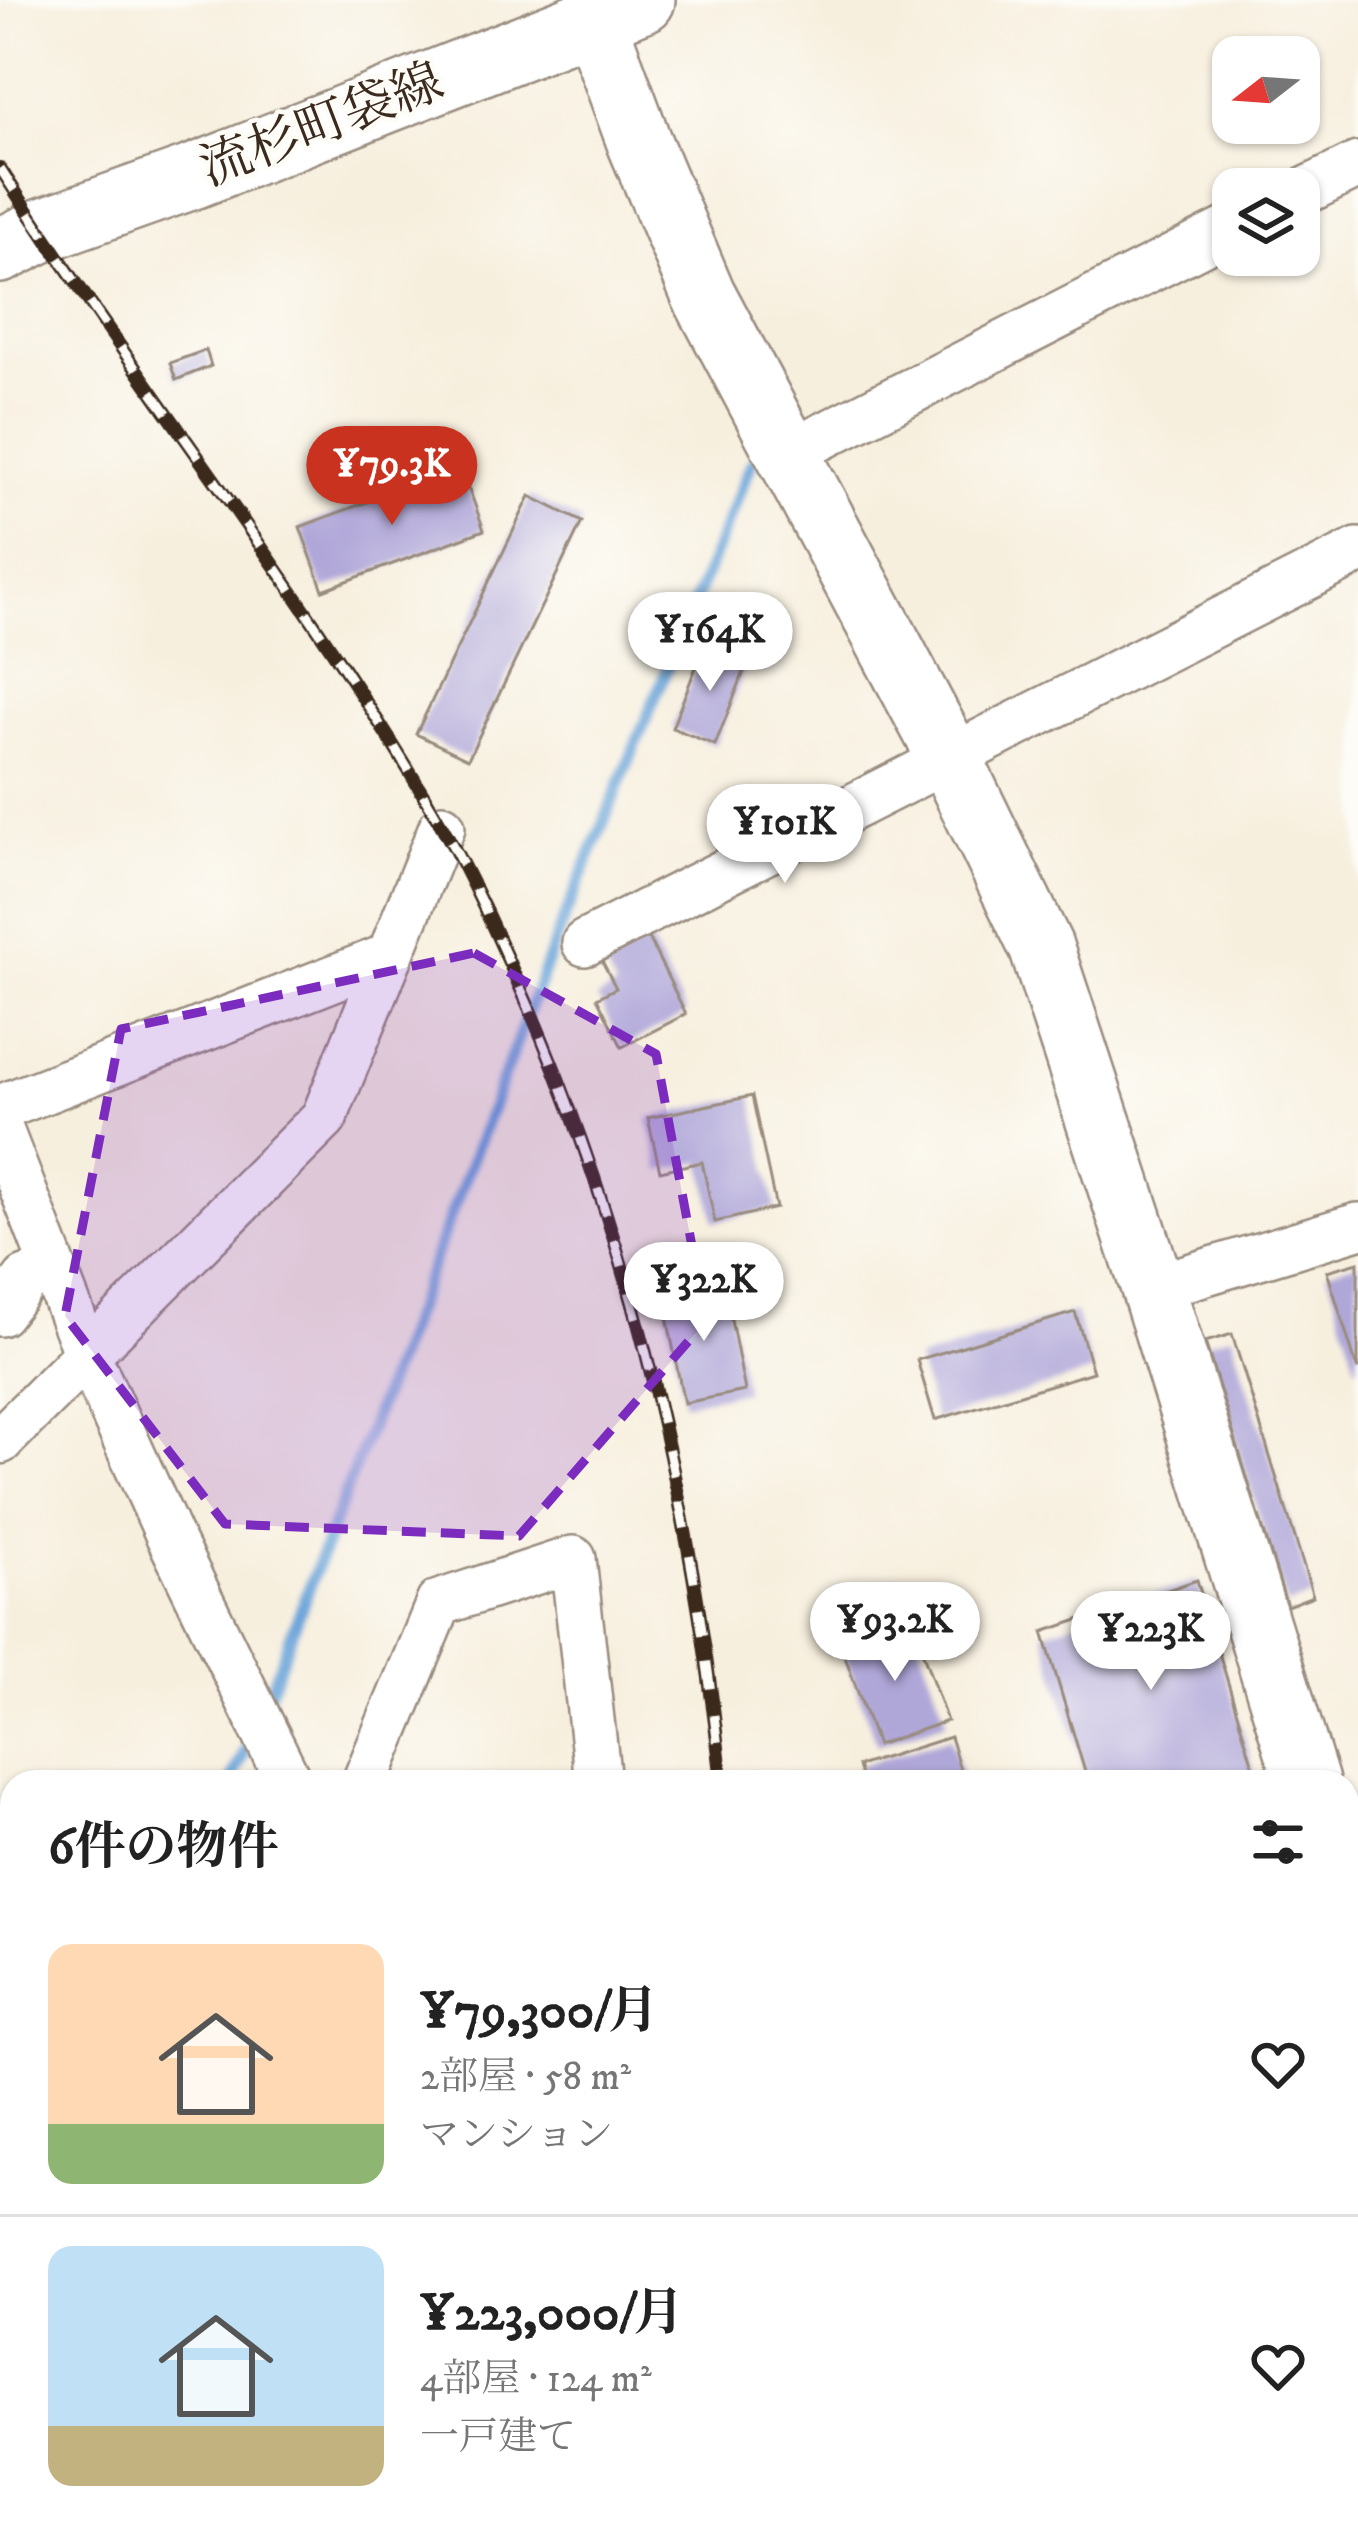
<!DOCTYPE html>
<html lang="ja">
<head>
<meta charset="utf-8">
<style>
  :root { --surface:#fff; --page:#f2f2f2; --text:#222; --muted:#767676; --line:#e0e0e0; --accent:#c8321e }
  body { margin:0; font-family:"IM FELL DW Pica","Noto Serif JP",serif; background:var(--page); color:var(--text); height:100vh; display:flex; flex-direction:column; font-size:45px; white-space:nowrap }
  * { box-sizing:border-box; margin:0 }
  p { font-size:39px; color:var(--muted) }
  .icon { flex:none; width:66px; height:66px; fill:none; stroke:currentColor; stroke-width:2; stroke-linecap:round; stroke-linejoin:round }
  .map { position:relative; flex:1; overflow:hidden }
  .side { position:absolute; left:0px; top:1770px; width:1359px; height:771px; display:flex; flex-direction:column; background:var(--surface); border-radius:36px 36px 0 0; box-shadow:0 3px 9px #0004 }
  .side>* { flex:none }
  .needle { width:78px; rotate:253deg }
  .fabs { position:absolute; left:1212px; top:36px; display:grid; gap:24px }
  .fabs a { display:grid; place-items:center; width:108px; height:108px; border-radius:24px; background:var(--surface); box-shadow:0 3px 9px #0004; font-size:60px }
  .price { position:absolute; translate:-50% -102px; padding:0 27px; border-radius:42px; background:#fff; color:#222; font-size:39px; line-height:78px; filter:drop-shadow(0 3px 6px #0008) }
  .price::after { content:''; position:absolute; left:50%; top:72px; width:36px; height:27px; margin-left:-18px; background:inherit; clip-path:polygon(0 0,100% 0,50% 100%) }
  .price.current { background:var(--accent); color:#fff }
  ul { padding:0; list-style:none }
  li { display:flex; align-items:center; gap:36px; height:300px; padding:0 48px }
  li+li { border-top:3px solid var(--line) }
  li span { display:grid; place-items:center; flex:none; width:336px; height:240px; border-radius:24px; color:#555 }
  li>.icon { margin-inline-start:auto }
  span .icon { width:144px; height:144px; fill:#fffc; stroke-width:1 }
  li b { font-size:51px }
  h2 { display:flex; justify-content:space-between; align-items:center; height:144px; padding:0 48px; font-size:51px }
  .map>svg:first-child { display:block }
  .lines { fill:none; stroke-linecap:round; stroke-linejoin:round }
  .stream { stroke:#69a4d9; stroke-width:12 }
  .building { fill:#b0a7d9 }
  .street-casing { stroke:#998c7e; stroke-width:50 }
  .secondary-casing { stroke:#998c7e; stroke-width:68 }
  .street { stroke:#fff; stroke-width:45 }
  .secondary { stroke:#fff; stroke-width:63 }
  .rail-casing { stroke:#3b2a1e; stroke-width:14 }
  .rail { stroke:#fdfcf7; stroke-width:9; stroke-dasharray:27; stroke-linecap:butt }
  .marked { fill:#7b2cbf; fill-opacity:0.2; stroke:#7b2cbf; stroke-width:9; stroke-dasharray:24 15; stroke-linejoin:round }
  .labels { text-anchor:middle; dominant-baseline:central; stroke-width:9; stroke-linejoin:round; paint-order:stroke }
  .street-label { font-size:51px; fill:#3b2a1e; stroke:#fdfcf7 }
</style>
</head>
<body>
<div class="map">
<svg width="1358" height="2540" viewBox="0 0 1358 2540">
  <rect width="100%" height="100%" fill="#fdfcf7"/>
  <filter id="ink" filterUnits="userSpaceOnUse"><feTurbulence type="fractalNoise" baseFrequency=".00833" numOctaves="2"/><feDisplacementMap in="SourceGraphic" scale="24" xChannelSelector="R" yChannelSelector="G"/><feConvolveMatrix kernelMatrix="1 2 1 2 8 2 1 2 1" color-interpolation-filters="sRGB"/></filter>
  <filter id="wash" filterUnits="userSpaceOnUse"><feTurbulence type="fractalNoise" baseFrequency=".004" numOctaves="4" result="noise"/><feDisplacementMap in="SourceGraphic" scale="48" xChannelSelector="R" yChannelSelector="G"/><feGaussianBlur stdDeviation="2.7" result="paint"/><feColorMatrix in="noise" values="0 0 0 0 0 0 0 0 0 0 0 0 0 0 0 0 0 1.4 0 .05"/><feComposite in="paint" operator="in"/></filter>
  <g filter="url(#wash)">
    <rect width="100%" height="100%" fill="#f7efde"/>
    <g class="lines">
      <g class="stream">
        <path d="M264,1706l293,-770 195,-474"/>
        <path d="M231,1782l21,-46"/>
        <path d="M0,2241l12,-24"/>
      </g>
    </g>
    <g id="blocks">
      <g class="building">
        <path d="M206,350l5,16 -35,14 -6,-17z"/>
        <path d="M461,467l23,63 -161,60 -23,-63z"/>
        <path d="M530,496l52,26 -114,237 -52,-25z"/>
        <path d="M706,642l43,17 -34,86 -43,-17z"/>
        <path d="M648,937l38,77 -64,33 -25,-49 19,-10 -14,-27z"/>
        <path d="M752,1096l24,112 -61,14 -13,-60 -42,9 -12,-53z"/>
        <path d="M1358,1262v106h-1l-30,-97z"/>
        <path d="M724,1284l21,107 -61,12 -21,-107z"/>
        <path d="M1075,1312l18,60 -158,48 -18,-60z"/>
        <path d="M1232,1334l81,262 -26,10 -82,-264z"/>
        <path d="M1197,1580l61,202h-170l-45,-150z"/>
        <path d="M912,1623l35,98 -70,24 -35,-97z"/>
        <path d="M950,1737l14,45h-101l-5,-16z"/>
        <path d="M1347,2438l11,31v68l-11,3h-151l-4,-11h155z"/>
        <path d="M939,2529h165l4,11h-165z"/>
      </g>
    </g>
  </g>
  <g filter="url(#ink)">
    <use href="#blocks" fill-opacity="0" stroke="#998c7e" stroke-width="3"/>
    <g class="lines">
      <g class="street-casing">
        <g id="street">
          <path d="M1299,194l59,-29"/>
          <path d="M790,453l443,-226"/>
          <path d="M585,943l773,-392"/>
          <path d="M0,1108l390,-152"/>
          <path d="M0,1130l86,222 83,184 120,246"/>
          <path d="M1153,1288l205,-62"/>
          <path d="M0,1313l26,-34 27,-10"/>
          <path d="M0,1441l324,-323 118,-291"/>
          <path d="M365,1782l74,-179 134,-44 25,223"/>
          <path d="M0,2302l12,-23"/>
          <path d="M526,2529l3,11"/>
        </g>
      </g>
      <g class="secondary-casing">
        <g id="secondary">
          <path d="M594,20l45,122 64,152 246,463 92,190 112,341 154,494"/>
          <path d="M0,251l40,-20 155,-55 448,-176"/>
          <path d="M1347,1910l11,35"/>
        </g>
      </g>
      <use href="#street" class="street"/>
      <use href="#secondary" class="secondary"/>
      <g class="rail-casing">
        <g id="rail">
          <path d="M0,168c142,222 308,427 440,655 33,57 60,119 87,180 108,249 165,509 195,779"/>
          <path d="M795,2529l2,11"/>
        </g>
      </g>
      <use href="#rail" class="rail"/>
    </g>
  </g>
  <path class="marked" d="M474,953l182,101 50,267 -187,215 -294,-12 -160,-208 56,-287z"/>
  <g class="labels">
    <g class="street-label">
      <text transform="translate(322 126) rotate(-21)">流杉町袋線</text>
    </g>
  </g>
</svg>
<div class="fabs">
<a><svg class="needle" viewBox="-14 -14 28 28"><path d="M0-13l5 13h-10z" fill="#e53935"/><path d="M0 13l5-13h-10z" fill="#767676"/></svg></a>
<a><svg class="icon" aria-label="layers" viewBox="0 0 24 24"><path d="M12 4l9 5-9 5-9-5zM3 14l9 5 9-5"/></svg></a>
</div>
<b class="price current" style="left:392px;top:528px">¥79.3K</b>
<b class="price" style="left:710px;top:694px">¥164K</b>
<b class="price" style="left:785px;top:886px">¥101K</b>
<b class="price" style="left:704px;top:1344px">¥322K</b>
<b class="price" style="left:895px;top:1684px">¥93.2K</b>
<b class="price" style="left:1151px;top:1693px">¥223K</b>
<section class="side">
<h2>6件の物件<svg class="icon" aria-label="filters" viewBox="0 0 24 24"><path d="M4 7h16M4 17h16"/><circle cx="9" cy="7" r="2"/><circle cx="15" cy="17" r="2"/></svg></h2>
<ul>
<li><span style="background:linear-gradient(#ffd9b3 75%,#8fb573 0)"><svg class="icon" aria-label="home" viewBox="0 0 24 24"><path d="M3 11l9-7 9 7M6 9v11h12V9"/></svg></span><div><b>¥79,300/月</b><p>2部屋 · 58 m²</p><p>マンション</p></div><svg class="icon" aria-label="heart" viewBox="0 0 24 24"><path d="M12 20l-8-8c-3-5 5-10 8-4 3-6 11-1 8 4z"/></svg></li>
<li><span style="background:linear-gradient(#bfe0f5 75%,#c2b280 0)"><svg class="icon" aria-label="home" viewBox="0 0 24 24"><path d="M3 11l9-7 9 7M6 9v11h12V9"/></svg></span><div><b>¥223,000/月</b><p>4部屋 · 124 m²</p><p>一戸建て</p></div><svg class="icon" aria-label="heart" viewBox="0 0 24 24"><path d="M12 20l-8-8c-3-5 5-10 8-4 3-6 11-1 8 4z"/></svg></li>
</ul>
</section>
</div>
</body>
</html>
